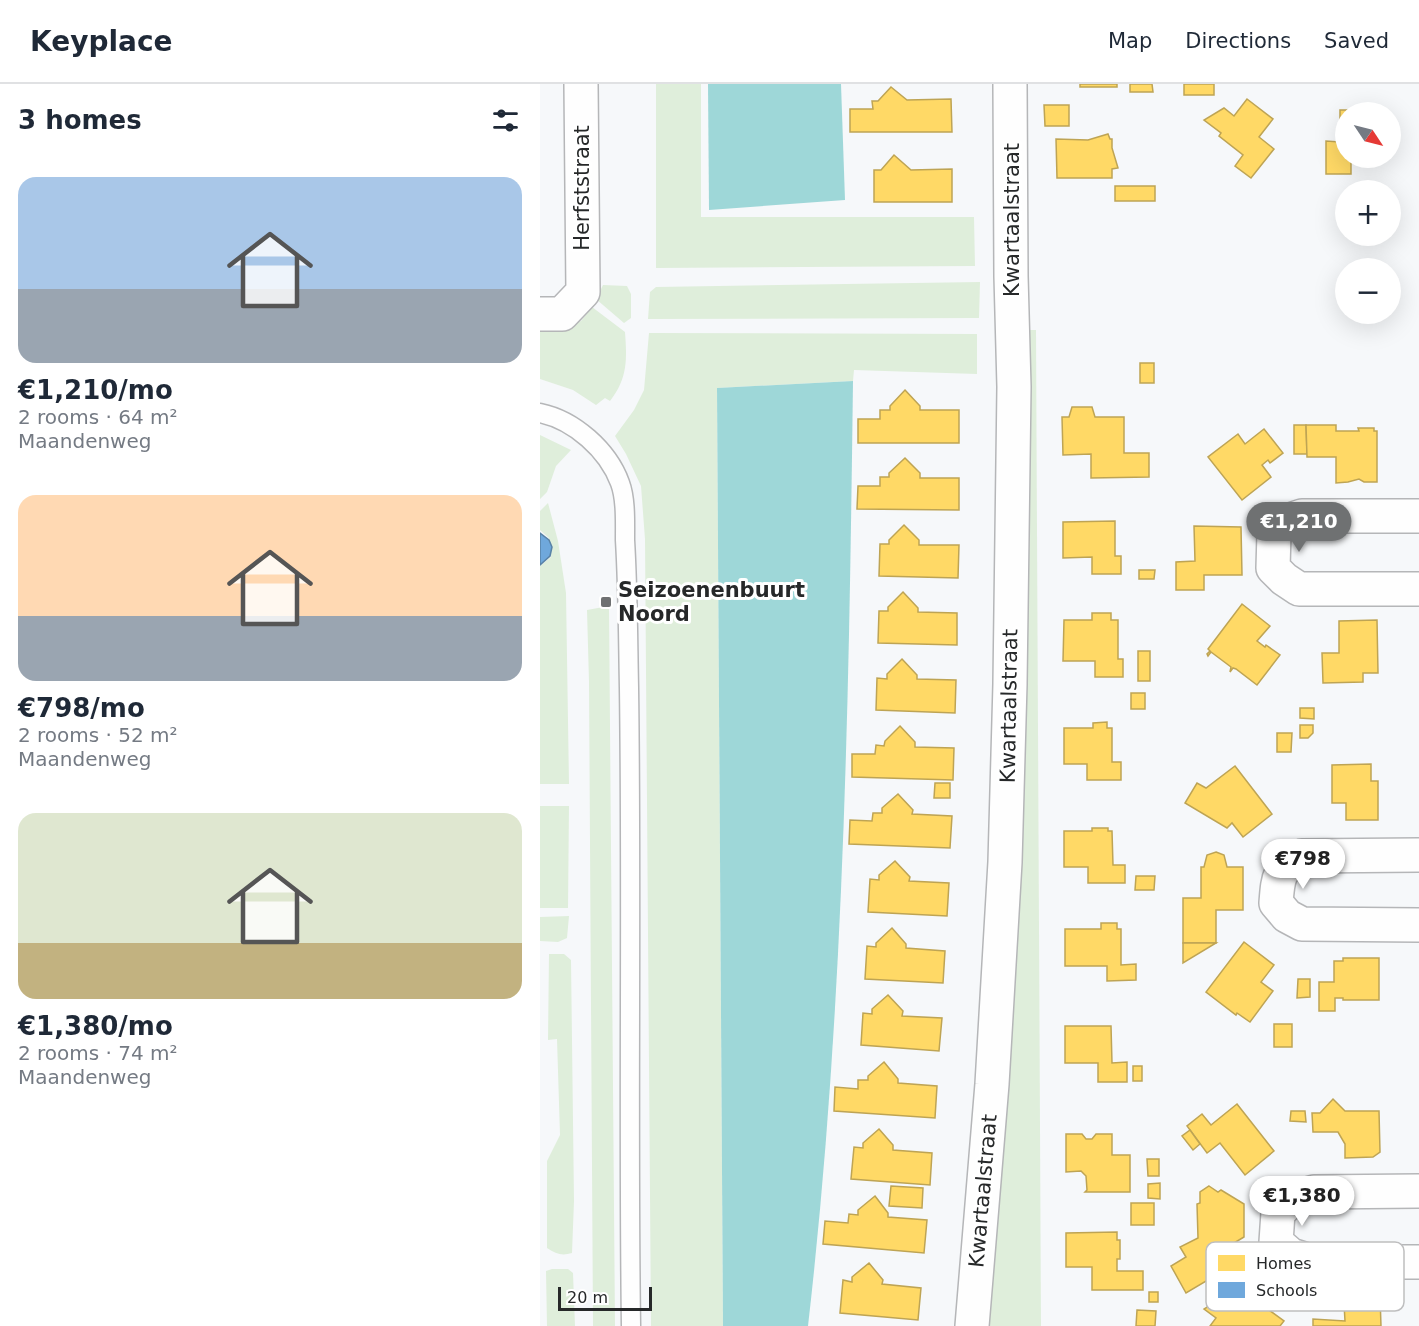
<!DOCTYPE html>
<html lang="en">
<head>
<meta charset="utf-8">
<style>
  :root { --surface:#fff; --page:#f2f2f3; --text:#1f2937; --muted:#747a83; --line:#e0e1e3; --accent:#6f7172 }
  body { margin:0; font-family:"DejaVu Sans",sans-serif; background:var(--page); color:var(--text); height:100vh; display:flex; flex-direction:column; font-size:22px; white-space:nowrap }
  * { box-sizing:border-box; margin:0 }
  p { font-size:20px; color:var(--muted) }
  .icon { flex:none; width:33px; height:33px; fill:none; stroke:currentColor; stroke-width:2; stroke-linecap:round; stroke-linejoin:round }
  .map { position:relative; flex:1; overflow:hidden }
  .sheet { display:flex; flex-direction:column; background:var(--surface); width:540px }
  .sheet>* { flex:none }
  .needle { width:39px; rotate:125deg }
  .tools { position:absolute; left:795px; top:18px; display:grid; gap:12px }
  .tools a { display:grid; place-items:center; width:66px; height:66px; border-radius:50%; background:var(--surface); box-shadow:0 6px 24px #0002; font-size:30px }
  .scale { position:absolute; left:18px; bottom:15px; width:94px; box-sizing:border-box; padding-left:6px; border:3px solid #262829; border-top:0; font-size:16px; line-height:21px; white-space:nowrap; color:#262829; -webkit-text-stroke:4px #fff; paint-order:stroke }
  .price { position:absolute; translate:-50% -51px; padding:0 14px; border-radius:21px; background:#fff; color:#222; font-size:20px; line-height:39px; filter:drop-shadow(0 2px 3px #0008) }
  .price::after { content:''; position:absolute; left:50%; top:36px; width:18px; height:14px; margin-left:-9px; background:inherit; clip-path:polygon(0 0,100% 0,50% 100%) }
  .price.active { background:var(--accent); color:#fff }
  ul { padding:0; list-style:none }
  li { display:grid; align-content:center; gap:12px; height:318px; padding:0 18px }
  li span { display:grid; place-items:center; height:186px; border-radius:18px; color:#555 }
  li>.icon { margin-inline-start:auto }
  span .icon { width:108px; height:108px; fill:#fffc; stroke-width:1 }
  li b { font-size:26px }
  h2 { display:flex; justify-content:space-between; align-items:center; height:72px; padding:0 18px; font-size:26px }
  header { display:flex; align-items:center; gap:36px; box-sizing:border-box; height:84px; padding:0 30px; background:var(--surface); border-bottom:2px solid var(--line) }
  header strong { font-size:28px }
  nav { display:flex; gap:33px; margin-inline-start:auto; font-size:21px }
  main { display:flex; flex:1; min-height:0 }
  .map>svg:first-child { display:block }
  .green { fill:#dfeedb }
  .water { fill:#9ed7d8 }
  .homes { fill:#ffd966; stroke:#bea454; stroke-width:1.5 }
  .schools { fill:#6fa8dc; stroke:#5982a6; stroke-width:1.5 }
  .lines { fill:none; stroke-linecap:round; stroke-linejoin:round }
  .lane-casing { stroke:#b5b6b8; stroke-width:21 }
  .street-casing { stroke:#b5b6b8; stroke-width:36 }
  .lane { stroke:#fefefe; stroke-width:18 }
  .street { stroke:#fefefe; stroke-width:33 }
  .poi-dot { fill:#6f7172; stroke:#fff; stroke-width:2 }
  .labels { text-anchor:middle; dominant-baseline:central; stroke-width:6; stroke-linejoin:round; paint-order:stroke }
  .street-label { font-size:21px; fill:#262829; stroke:#fff }
  .poi-label { font-size:21px; font-weight:bold; fill:#262829; stroke:#fff; text-anchor:start }
  .key { fill:#fff; stroke:#bebebf; stroke-width:1.5 }
  .key-label { font-size:16px; fill:#262829 }
</style>
</head>
<body>
<header>
<strong>Keyplace</strong>
<nav><a>Map</a><a>Directions</a><a>Saved</a></nav>
</header>
<main>
<section class="sheet">
<h2>3 homes<svg class="icon" aria-label="filters" viewBox="0 0 24 24"><path d="M4 7h16M4 17h16"/><circle cx="9" cy="7" r="2"/><circle cx="15" cy="17" r="2"/></svg></h2>
<ul>
<li><span style="background:linear-gradient(#a9c7e8 60%,#9aa5b1 0)"><svg class="icon" aria-label="home" viewBox="0 0 24 24"><path d="M3 11l9-7 9 7M6 9v11h12V9"/></svg></span><div><b>€1,210/mo</b><p>2 rooms · 64 m²</p><p>Maandenweg</p></div></li>
<li><span style="background:linear-gradient(#ffd9b3 65%,#9aa5b1 0)"><svg class="icon" aria-label="home" viewBox="0 0 24 24"><path d="M3 11l9-7 9 7M6 9v11h12V9"/></svg></span><div><b>€798/mo</b><p>2 rooms · 52 m²</p><p>Maandenweg</p></div></li>
<li><span style="background:linear-gradient(#dfe7d0 70%,#c2b280 0)"><svg class="icon" aria-label="home" viewBox="0 0 24 24"><path d="M3 11l9-7 9 7M6 9v11h12V9"/></svg></span><div><b>€1,380/mo</b><p>2 rooms · 74 m²</p><p>Maandenweg</p></div></li>
</ul>
</section>
<div class="map">
<svg width="879" height="1242" viewBox="0 0 879 1242">
  <rect width="100%" height="100%" fill="#f6f8fa"/>
  <g class="green">
    <path d="M116,0h45v133h273l1,49 -319,2z"/>
    <path d="M440,198l-1,36 -331,1 2,-27 6,-5z"/>
    <path d="M63,201l24,1 4,8v24l-7,5 -28,-24z"/>
    <path d="M52,223l33,25c2,27 3,46 -15,69l-5,-3 -9,7 -23,-15 -33,-11v-54h25l16,-4z"/>
    <path d="M486,246h10l5,996h-57z"/>
    <path d="M109,249l328,1v40l-123,-4 -1,11 -136,7 6,938h-72l-6,-787 -4,-53 -15,-32 -11,-18 19,-26 10,-20z"/>
    <path d="M0,351l31,15 -15,16 -9,26 -7,7z"/>
    <path d="M8,419l10,38 8,52 3,191h-29v-218l11,-9 -2,-19 -9,-8v-19z"/>
    <path d="M69,522l6,720h-22l-4,-644 -2,-72z"/>
    <path d="M0,722h29l-1,102h-28z"/>
    <path d="M29,832l-2,22 -9,4 -18,-1v-24z"/>
    <path d="M9,870h15l7,6 3,241 -2,52c-10,3 -16,1 -25,-5v-87l13,-26 -3,-96 -9,1z"/>
    <path d="M12,1185h16l5,4 2,53h-28l-1,-55z"/>
  </g>
  <g class="water">
    <path d="M168,0h133l4,116 -136,10z"/>
    <path d="M313,297c-4,315 -9,632 -45,945h-85l-6,-938z"/>
  </g>
  <g class="homes">
    <rect x="540" y="0" width="37" height="3"/>
    <path d="M590,0h22l1,8h-23z"/>
    <rect x="644" y="0" width="30" height="11"/>
    <path d="M351,3l16,13 44,-1 1,33h-102v-23h23l-1,-8h6z"/>
    <path d="M707,15l26,20 -14,18 15,12 -23,29 -16,-12 8,-11 -24,-19 2,-3 -17,-13 20,-12 10,8z"/>
    <path d="M504,21h25v21h-24z"/>
    <path d="M800,26h35v2h-29v46h5v16h-25v-33l14,1z"/>
    <path d="M568,50l2,5h2v9l6,20 -6,1v9h-55l-1,-39 32,1z"/>
    <path d="M354,71l17,15 41,-1v33h-78v-32h7z"/>
    <rect x="575" y="102" width="40" height="15"/>
    <rect x="600" y="279" width="14" height="20"/>
    <path d="M365,306l15,16v4h39v33h-101v-24h22v-9h10v-4z"/>
    <path d="M532,323h20l3,10h29v36h25v24l-58,1v-24l-28,1 -1,-38h7z"/>
    <path d="M754,341h12l1,29h-13z"/>
    <path d="M766,341h30v6h23l-1,-3h16v3h3v51h-13l-5,-3 -11,3 -12,1v-26h-29z"/>
    <path d="M724,345l19,24 -13,10 -2,-3 -6,5 9,12 -29,23 -34,-43 30,-23 7,10z"/>
    <path d="M365,374l15,15v5h39v32l-102,-1 1,-23h22v-9h9v-4z"/>
    <path d="M575,437v35h6v18h-29v-17l-29,1v-36z"/>
    <path d="M364,441l15,15v5h40l-1,33 -79,-2 1,-32h9v-4z"/>
    <path d="M654,442l47,1 1,48h-38v15h-28v-28l19,-1z"/>
    <path d="M599,486h16l-1,9h-15z"/>
    <path d="M363,508l15,16v4l39,1v32l-79,-2 1,-32h9v-4z"/>
    <path d="M702,520l28,22 -13,15 8,6 1,-2 14,10 -23,30 -21,-16 -3,-1 -3,4 1,-5 -20,-15 -3,4 -1,-2 3,-3 -2,-2z"/>
    <path d="M552,529h19v7h7v39h5v18h-28v-16h-32l1,-41h28z"/>
    <path d="M837,536l1,53h-15v9l-40,1 -1,-30h17v-32z"/>
    <rect x="598" y="567" width="12" height="30"/>
    <path d="M362,575l15,16v4l39,1 -1,33 -79,-3 1,-32 10,1v-5z"/>
    <rect x="591" y="609" width="14" height="16"/>
    <path d="M760,624h14v11l-14,-1z"/>
    <path d="M567,638v6h5v34h9v18h-34v-16h-23v-36h29v-5z"/>
    <path d="M760,641h13v8l-5,5h-8z"/>
    <path d="M360,642l15,16v5l39,1 -1,32 -101,-3v-23h23l1,-9 8,1 1,-5z"/>
    <path d="M737,649h15l-1,19h-14z"/>
    <path d="M831,680v17h7v39h-32v-17h-14v-38z"/>
    <path d="M695,682l37,48 -29,23 -11,-14 -5,5 -42,-25 12,-20 9,5z"/>
    <path d="M395,699h15v15h-16z"/>
    <path d="M358,710l15,16 -1,4 40,2 -2,32 -101,-4 1,-24 22,1 1,-8h9v-5z"/>
    <path d="M552,744h16v3h4l1,34h12v18h-37v-16h-24v-36h28z"/>
    <path d="M676,768l8,3 3,12h16v43h-27v33h-33v-45h18v-31h3l3,-12z"/>
    <path d="M355,777l15,16 -1,4 40,2 -2,33 -79,-4 2,-33 9,1v-5z"/>
    <path d="M596,792h19l-1,14h-19z"/>
    <path d="M561,839h16v6h4v36l15,-1v16l-29,1v-15h-42v-37h36z"/>
    <path d="M352,844l14,16v4l39,3 -2,32 -78,-4 2,-33 9,1v-4z"/>
    <path d="M704,858l30,23 -13,17 12,9 -23,31 -13,-9 -1,2 -30,-23z"/>
    <path d="M643,859h33l-33,20z"/>
    <path d="M803,874h36v42h-36v-2h-8v13h-16v-29h15v-21h9z"/>
    <path d="M758,895h12v18l-13,1z"/>
    <path d="M348,911l15,16 -1,5 40,2 -3,33 -78,-6 2,-32 9,1v-5z"/>
    <rect x="734" y="940" width="18" height="23"/>
    <path d="M525,942h46l1,37 15,-1v20h-29v-19h-33z"/>
    <path d="M344,978l14,17v4l39,3 -2,32 -101,-7 1,-24 23,2v-9h10v-4z"/>
    <rect x="593" y="982" width="9" height="15"/>
    <path d="M793,1015l12,12h34l1,41 -7,5 -28,1v-14l-7,-12h-25l-1,-19h8z"/>
    <path d="M697,1020l37,47 -29,24 -25,-32 -13,10 -20,-27 15,-12 9,11z"/>
    <path d="M751,1027h14l1,11 -16,-1z"/>
    <path d="M339,1045l14,16v5l39,3 -2,32 -79,-6 3,-32 9,1v-5z"/>
    <path d="M650,1046l10,14 -7,6 -11,-14z"/>
    <path d="M526,1050h16l4,5h6l4,-5h16v21h18v37h-45l2,-2 -1,-14 -5,-5 -15,1z"/>
    <path d="M607,1075h12v17h-11z"/>
    <path d="M620,1099v16l-12,-1v-14z"/>
    <path d="M351,1102l32,2 -1,20 -33,-2z"/>
    <path d="M669,1102l9,6 3,-2 23,14v33l-35,21 9,16 -32,19 -15,-27 15,-9 -6,-10 18,-9 -1,-34 3,-1v-11z"/>
    <path d="M335,1112l13,17v4l39,3 -3,33 -101,-9 2,-23 23,2 1,-9 9,1v-5z"/>
    <rect x="591" y="1119" width="23" height="22"/>
    <path d="M577,1148v8h3v19h-3v12h26v19h-51v-23h-26v-34z"/>
    <path d="M329,1179l14,17 -1,4 39,4 -3,32 -78,-7 3,-33 9,2v-5z"/>
    <path d="M705,1196l22,17 -3,4 7,6 -2,3 15,11 -4,5h-70l6,-8 -12,-9 19,-12 5,5z"/>
    <rect x="609" y="1208" width="9" height="10"/>
    <path d="M816,1212h24l1,30h-68v-7l32,2 -1,-17h12z"/>
    <path d="M597,1226l19,1 -1,15h-19z"/>
  </g>
  <path class="schools" d="M0,449l9,7 3,7 -2,9 -10,9z"/>
  <g class="lines">
    <g class="lane-casing">
      <path id="lane" d="M0,329c34,7 68,37 80,70 6,16 5,39 5,57 3,49 3,99 4,148 3,213 -1,425 2,638"/>
    </g>
    <g class="street-casing">
      <g id="street">
        <path d="M0,230h22l21,-22 -2,-208"/>
        <path d="M879,432h-117l-15,5 -13,12 -1,35 11,11 15,10h120"/>
        <path d="M879,771l-117,1c-24,13 -24,21 -26,47l11,13 15,8 117,1"/>
        <path d="M879,1107l-105,1 -21,6 -15,15 -2,29 15,13 22,7h106"/>
        <path d="M432,1242l20,-242 13,-222 5,-178 4,-297 -3,-111 -1,-192"/>
      </g>
    </g>
    <use href="#lane" class="lane"/>
    <use href="#street" class="street"/>
  </g>
  <rect class="poi-dot" x="60" y="512" width="12" height="12" rx="3"/>
  <g class="labels">
    <g class="street-label">
      <text transform="translate(42 104) rotate(-90)">Herfststraat</text>
      <text transform="translate(472 136) rotate(-90)">Kwartaalstraat</text>
      <text transform="translate(469 622) rotate(-89)">Kwartaalstraat</text>
      <text transform="translate(443 1107) rotate(-85)">Kwartaalstraat</text>
    </g>
    <g class="poi-label">
      <text x="78" y="506">Seizoenenbuurt<tspan x="78" dy="24">Noord</tspan></text>
    </g>
  </g>
  <rect x="666" y="1158" width="198" height="69" rx="9" class="key"/>
  <rect x="678" y="1171" width="27" height="16" fill="#ffd966"/>
  <rect x="678" y="1198" width="27" height="16" fill="#6fa8dc"/>
  <g class="key-label">
    <text x="716" y="1185">Homes</text>
    <text x="716" y="1212">Schools</text>
  </g>
</svg>
<div class="tools">
<a><svg class="needle" viewBox="-14 -14 28 28"><path d="M0-13l5 13h-10z" fill="#e53935"/><path d="M0 13l5-13h-10z" fill="#747a83"/></svg></a>
<a>+</a>
<a>−</a>
</div>
<div class="scale">20 m</div>
<b class="price active" style="left:759px;top:469px">€1,210</b>
<b class="price" style="left:763px;top:806px">€798</b>
<b class="price" style="left:762px;top:1143px">€1,380</b>
</div>
</main>
</body>
</html>
